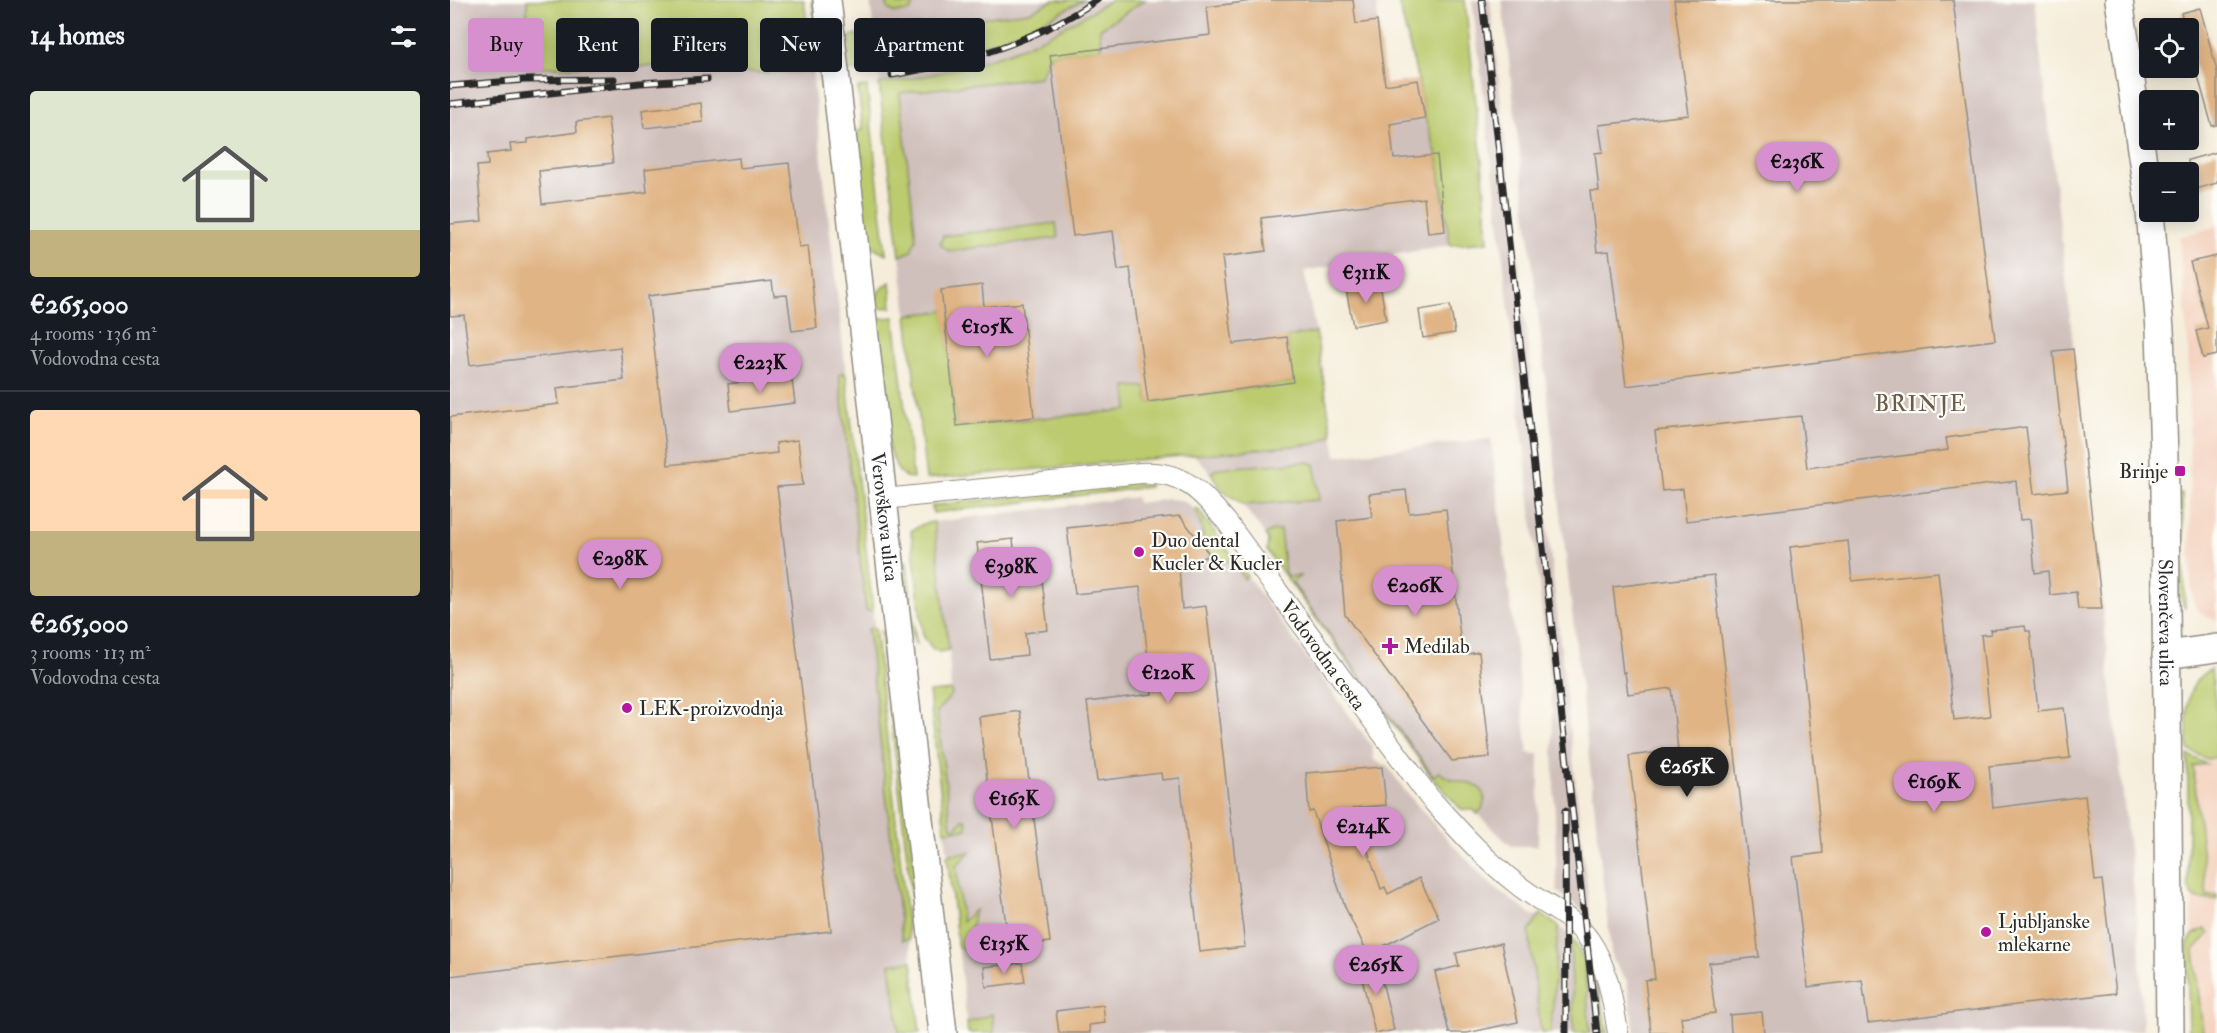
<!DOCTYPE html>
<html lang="en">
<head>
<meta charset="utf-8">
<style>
  :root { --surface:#171b24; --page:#242831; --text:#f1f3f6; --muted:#9ea1a6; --line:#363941; --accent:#d690ce }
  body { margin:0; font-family:"IM FELL Double Pica",serif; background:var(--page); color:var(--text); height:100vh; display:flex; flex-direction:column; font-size:22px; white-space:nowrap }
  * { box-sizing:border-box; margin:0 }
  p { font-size:20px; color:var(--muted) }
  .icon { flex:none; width:33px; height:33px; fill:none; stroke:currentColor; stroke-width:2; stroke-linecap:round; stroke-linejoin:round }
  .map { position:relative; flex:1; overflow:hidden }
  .sheet { display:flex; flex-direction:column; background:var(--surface); width:450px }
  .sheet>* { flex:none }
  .top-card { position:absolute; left:18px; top:18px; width:570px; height:54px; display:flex; gap:12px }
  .fabs { position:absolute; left:1689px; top:18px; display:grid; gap:12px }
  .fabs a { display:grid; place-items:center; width:60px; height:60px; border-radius:6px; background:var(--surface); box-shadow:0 3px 15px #0003; font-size:30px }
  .price { position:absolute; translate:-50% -51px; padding:0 14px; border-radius:21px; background:var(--accent); color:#111; font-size:20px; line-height:39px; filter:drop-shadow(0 2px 3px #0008) }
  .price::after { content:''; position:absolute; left:50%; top:36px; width:18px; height:14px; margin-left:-9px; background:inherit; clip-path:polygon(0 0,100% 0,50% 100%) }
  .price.active { background:#222; color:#fff }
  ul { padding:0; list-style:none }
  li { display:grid; align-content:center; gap:12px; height:318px; padding:0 30px }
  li+li { border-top:2px solid var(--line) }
  li span { display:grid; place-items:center; height:186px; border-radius:6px; color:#555 }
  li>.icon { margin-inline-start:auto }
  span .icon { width:108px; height:108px; fill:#fffc; stroke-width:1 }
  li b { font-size:26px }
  h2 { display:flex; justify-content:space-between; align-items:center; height:72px; padding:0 30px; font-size:26px }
  .tag { padding:0 21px; border-radius:6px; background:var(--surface); box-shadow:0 3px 15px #0003; font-size:21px; line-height:54px }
  .tag.active { background:var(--accent); color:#111 }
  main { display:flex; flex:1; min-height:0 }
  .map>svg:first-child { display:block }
  .built { fill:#f4d3c0 }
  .industrial { fill:#d0c0bc }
  .green { fill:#bbcb6e; stroke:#737b4c; stroke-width:1.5 }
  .building { fill:#e0b484 }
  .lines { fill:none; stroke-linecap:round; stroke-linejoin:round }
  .street-casing { stroke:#908c82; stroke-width:22 }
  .secondary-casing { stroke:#908c82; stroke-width:30 }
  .street { stroke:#fff; stroke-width:20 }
  .secondary { stroke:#fff; stroke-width:27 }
  .rail-casing { stroke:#2b2b2b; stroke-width:7 }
  .rail { stroke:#fdfcf7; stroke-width:4.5; stroke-dasharray:14; stroke-linecap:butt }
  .poi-dot { fill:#b5179e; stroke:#fdfcf7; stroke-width:2 }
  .labels { text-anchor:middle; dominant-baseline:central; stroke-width:4.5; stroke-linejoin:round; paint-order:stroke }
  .poi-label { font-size:20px; fill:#2b2b2b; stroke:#fdfcf7; text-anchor:start }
  .street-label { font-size:20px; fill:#2b2b2b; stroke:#fdfcf7 }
  .quarter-label { font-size:22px; letter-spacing:1.5px; fill:#6a5b4a; stroke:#fdfcf7 }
</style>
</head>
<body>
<main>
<section class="sheet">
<h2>14 homes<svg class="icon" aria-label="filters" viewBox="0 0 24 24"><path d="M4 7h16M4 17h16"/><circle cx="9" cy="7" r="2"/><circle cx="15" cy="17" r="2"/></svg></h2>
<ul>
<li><span style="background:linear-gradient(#dfe7d0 75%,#c2b280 0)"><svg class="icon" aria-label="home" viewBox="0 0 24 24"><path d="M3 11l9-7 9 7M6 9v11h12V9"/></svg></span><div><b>€265,000</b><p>4 rooms · 136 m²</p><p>Vodovodna cesta</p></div></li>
<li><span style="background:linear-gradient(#ffd9b3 65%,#c2b280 0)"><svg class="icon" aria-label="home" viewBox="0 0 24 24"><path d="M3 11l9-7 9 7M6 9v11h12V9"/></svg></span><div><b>€265,000</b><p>3 rooms · 113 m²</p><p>Vodovodna cesta</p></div></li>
</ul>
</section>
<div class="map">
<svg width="1767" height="1033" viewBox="0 0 1767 1033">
  <rect width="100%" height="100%" fill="#fdfcf7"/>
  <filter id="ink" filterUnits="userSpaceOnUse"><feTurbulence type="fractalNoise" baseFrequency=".0167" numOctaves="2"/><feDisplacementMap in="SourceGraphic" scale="12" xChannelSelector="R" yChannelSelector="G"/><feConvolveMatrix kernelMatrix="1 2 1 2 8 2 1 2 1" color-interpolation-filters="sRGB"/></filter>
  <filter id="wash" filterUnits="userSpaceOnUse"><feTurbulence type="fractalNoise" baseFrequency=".008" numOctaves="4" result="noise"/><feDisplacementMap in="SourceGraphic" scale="24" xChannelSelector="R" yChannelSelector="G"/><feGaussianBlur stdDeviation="1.35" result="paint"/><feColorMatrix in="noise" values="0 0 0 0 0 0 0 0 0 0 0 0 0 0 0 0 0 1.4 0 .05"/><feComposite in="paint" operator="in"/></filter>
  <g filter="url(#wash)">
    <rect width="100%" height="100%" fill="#f5edda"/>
    <g class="built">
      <path d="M1767,226v395l-19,-10 -4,-7 -3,-14 -3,-244 -9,-109z"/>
      <path d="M1767,757v138l-10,1 -14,-130 14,-2v-5z"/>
      <path d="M1742,896l12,5 13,-2v134h-28l-2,-89 5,-8z"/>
    </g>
    <g class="industrial">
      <path d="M0,0h354l116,1033h-470z"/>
      <path d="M420,0h506l9,84 33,-4 7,38 12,37 13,90 -146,26 18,95 14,90 155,-17 37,314 11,1 -1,92h-27l-37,-35h-8l-10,-7 -24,-27 -165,-226 1,-12 -29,-39 -8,-4 -10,-8 -10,-15 -17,-18 -268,24z"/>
      <path d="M1022,0h18l100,916 -33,-25 -5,-185 -5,-51 -50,-452z"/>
      <path d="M1052,0h533l104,939 4,91 -44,3h-464l-8,-52 -15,-21z"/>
      <path d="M686,497l1,6 30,-4 12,1 9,4 6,6 8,12 3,26 13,15 15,-2 11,17 3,-2 125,170 2,14 14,7 18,25 31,36 56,59 41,29 7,-2 29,21 27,49 6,49h-635l-39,-341 22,-2 -2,-40 -15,-128z"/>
    </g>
    <g class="green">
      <path d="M77,0h277l9,73 -95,-1 -1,-6 -190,1z"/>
      <path d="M362,0h4l10,94 -3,2z"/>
      <path d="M436,0h11l1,5 16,-1 -4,7 -15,2 -7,-4z"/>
      <path d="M604,0h29c-65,37 -131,61 -206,70l-4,-39 156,-19z"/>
      <path d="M661,0h34l-45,29 1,20 -51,6 -10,22 -140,16 16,147 -6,12 -10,4 -21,-172c53,-8 106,-20 155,-42 27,-12 52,-28 77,-42z"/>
      <path d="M948,0h67l18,172 5,70 -38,3 -13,-90 -12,-37 -7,-38z"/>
      <path d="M407,34l8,35 -18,2 -3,-24 4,-10z"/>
      <path d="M417,87l19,167 -13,-7 -6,-10 -13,-105 9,-2 -5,-42z"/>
      <path d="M606,223l2,15 -109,13 -9,-7 3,-8z"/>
      <path d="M440,282l2,25 -19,2 6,-18z"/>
      <path d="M494,311l13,115 171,-16 -2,-24 20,1 2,15 144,-20 -5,-45 29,-5 16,103 -17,9 -389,35 -19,-164z"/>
      <path d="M444,317l19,161 -8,-1 -7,-7 -9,-21 -14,-130z"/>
      <path d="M393,372l3,3 27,236h-7l-27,-235z"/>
      <path d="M857,462l8,2 4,36 -76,5c-5,-6 -11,-7 -17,-12 -6,-5 -11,-13 -15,-20l7,-5z"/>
      <path d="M680,483l19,1v3l-216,26 -1,-7z"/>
      <path d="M1726,494h6l3,115 -6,-14z"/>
      <path d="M747,508l50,68 -3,3 -11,-18 -24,1 -2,-6 4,-1c-11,-13 -6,-31 -17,-45z"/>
      <path d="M484,522l15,128 -10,2 -7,-4 -9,-12 -12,-105 12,-7z"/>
      <path d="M830,530l5,43 3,4 12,-1 -8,7 141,193 6,-4c14,12 28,7 42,17 5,10 6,17 -4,25l-3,-4 -13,-1 -29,-32 -165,-226 1,-12 -3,-4 7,-4z"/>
      <path d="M454,561h3l9,84 -7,-20z"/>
      <path d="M425,628l34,311 -7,1 -34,-311z"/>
      <path d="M431,631l7,8 33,286 -5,11z"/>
      <path d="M1761,669l6,45v43l-10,2 -19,-9c0,-29 -8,-66 23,-81z"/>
      <path d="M501,690l1,4 -15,18 14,115 5,1 7,-9h3l1,10 -22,2 -16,-139z"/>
      <path d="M1738,755l19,9 -14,2 14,130 10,-1v4c-15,2 -25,2 -29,-14z"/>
      <path d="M520,852l-14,14 6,56 13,-12 -6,29 -6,10 -5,-1 -11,-93z"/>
      <path d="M1091,914l17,12 -7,107h-10l-12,-101z"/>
      <path d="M1755,929l4,5 -15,16 9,83h-14l-2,-89 7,-10z"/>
      <path d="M1120,935l14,24 6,74h-16z"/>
      <path d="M462,961l8,72h-21l-9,-69z"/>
      <path d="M1147,984l11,49h-5z"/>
      <path d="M542,1014l2,19h-26l-1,-10z"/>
    </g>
    <g id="blocks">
      <g class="building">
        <path d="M809,0h94l3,24 21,-3 8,64 33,-5 7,38 -35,6 4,35 43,-4 8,76 -17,2 -4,-35 -163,20 5,33 -44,6 11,87 54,-7 6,45 -145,20 -18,-134 -12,2 -5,-39 -40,5 -23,-181 160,-20 -3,-28z"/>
        <path d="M1224,0h279l42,340 -369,46 -17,-135 -12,1 -7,-61h9l-4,-38 8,-1 -4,-27 90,-10z"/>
        <path d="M1750,8l17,63v54l-5,1 -24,-85v-13h-3l-4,-15z"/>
        <path d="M251,103l2,19 -59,6 -2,-18z"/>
        <path d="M158,118l5,45 -74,8 3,33 105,-12 -2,-23 94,-11 1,10 49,-5 10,84 9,-1 9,82 -25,3 -5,-36 -13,1 -2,-15 -124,15 20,169 109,-12 -1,-10 22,-3 5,45 -26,2 54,444 -381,45v-559l109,-13 -2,-16 67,-8 -4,-33 -150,18 -6,-50 -14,1v-92l32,-3 -5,-55 11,-1 -1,-11 24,-3 -1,-7 18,-1v-4l49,-7 -1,-10z"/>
        <path d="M1767,152v31l-29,8v-31z"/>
        <path d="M1767,256v99l-14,3 -7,-27 12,-3 -18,-66z"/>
        <path d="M930,283l6,37 -33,6 -7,-37z"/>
        <path d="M532,285l2,22 38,-4 12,114 -77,9 -16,-136z"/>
        <path d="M1000,305l5,28 -32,5 -4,-28z"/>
        <path d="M1623,349l29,260h-24l-2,-17 -26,3 -2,-24 -13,2 -5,-54 -10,1 -4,-39 -330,40 -3,-32 -21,2 -7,-60 146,-15 6,52 141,-18 -2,-12 80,-11 8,67 34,-4 -15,-139z"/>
        <path d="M314,379l1,4 27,-3 3,23 -64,8 -3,-27z"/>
        <path d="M956,490l3,23 37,-4 16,146 17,-3 11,105 -38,4 -107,-146 -8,-94 35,-4 -3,-23z"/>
        <path d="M730,516l30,39 -31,12 3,42 24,-3 39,341 -45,5 -20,-174 -18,2 -1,-7 -64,8 -10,-79 65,-8 -12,-107 -65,7 -8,-66z"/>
        <path d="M563,539l2,19 24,-3 9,75 -23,3 2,22 -37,4 -13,-116z"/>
        <path d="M1398,541l4,40 86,-9 16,148 36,-4 -9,-81 10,-1 -1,-4 35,-4 1,5h4l8,80 26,-3 6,50 -81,8 4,42 92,-12 10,85 7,-1 14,113 -248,30 -6,-43 -54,7 -15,-130 30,-4 -33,-306z"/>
        <path d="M1264,575l45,382 -50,6 6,50 -34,4 2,16h-32l-6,-53 10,-1 -26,-223 49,-6 -7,-62 -43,6 -3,-22 -2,1 -10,-86z"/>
        <path d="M570,711l30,231 -41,6 -30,-231z"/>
        <path d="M932,767l4,38 -33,3 28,81 4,-2 3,7 31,-16 20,40 -71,36 -23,-47 -32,-96 -4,1 -3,-39z"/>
        <path d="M1051,943l17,79 -51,11h-18l-14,-61 24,-6 -3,-13z"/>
        <path d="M926,957l18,73 -14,3h-5l-17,-71z"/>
        <path d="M572,963l3,19 -39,5 -2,-20z"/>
        <path d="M653,1005l2,18 -16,2 1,8h-31l-3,-22z"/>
        <path d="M1312,1012l2,21h-33l-1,-18z"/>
      </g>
    </g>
  </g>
  <g filter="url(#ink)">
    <use href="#blocks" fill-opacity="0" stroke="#908c82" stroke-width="1.5"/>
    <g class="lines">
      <g class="street-casing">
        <path id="street" d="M434,499l257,-26c42,-3 60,19 85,48l203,276c28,31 56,63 89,88 23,19 55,30 72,56 18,26 23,62 28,92"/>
      </g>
      <g class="secondary-casing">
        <g id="secondary">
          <path id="s1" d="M377,0l116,1033"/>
          <path d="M1669,0l31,210"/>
          <path id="s2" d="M1700,212l10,117 5,161 5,543"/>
          <path d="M1716,655l51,-7"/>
        </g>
      </g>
      <use href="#street" class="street"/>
      <use href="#secondary" class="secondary"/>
      <g class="rail-casing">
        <g id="rail">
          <path d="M1032,0l115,1033"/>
          <path d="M442,75c72,-12 144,-34 205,-75"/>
          <path d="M0,86l74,-6 90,-1"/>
          <path d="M0,104l190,-21 67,-4"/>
          <path d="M1115,811l1,222"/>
        </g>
      </g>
      <use href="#rail" class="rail"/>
    </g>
  </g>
  <g class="poi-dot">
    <rect x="1724" y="465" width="12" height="12" rx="3"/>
    <circle cx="689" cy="552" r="6"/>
    <path d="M937 637h6v6h6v6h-6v6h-6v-6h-6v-6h6z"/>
    <circle cx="177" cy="708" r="6"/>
    <circle cx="1536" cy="932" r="6"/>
  </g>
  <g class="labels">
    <g class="poi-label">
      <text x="1718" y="471" text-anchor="end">Brinje</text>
      <text x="701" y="540">Duo dental<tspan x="701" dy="23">Kucler &amp; Kucler</tspan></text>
      <text x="954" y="646">Medilab</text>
      <text x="189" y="708">LEK-proizvodnja</text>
      <text x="1548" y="921">Ljubljanske<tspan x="1548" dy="23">mlekarne</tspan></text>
    </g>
    <g class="street-label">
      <text stroke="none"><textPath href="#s1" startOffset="520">Verovškova ulica</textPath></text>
      <text stroke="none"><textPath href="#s2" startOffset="411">Slovenčeva ulica</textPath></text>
      <text transform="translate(873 655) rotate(54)">Vodovodna cesta</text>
    </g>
    <g class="quarter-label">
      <text x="1471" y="404">BRINJE</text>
    </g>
  </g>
</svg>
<div class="fabs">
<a><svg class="icon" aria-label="locate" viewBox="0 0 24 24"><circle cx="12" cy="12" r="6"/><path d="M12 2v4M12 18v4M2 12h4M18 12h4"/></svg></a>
<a>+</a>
<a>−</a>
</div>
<b class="price" style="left:1347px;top:193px">€236K</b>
<b class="price" style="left:916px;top:304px">€311K</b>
<b class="price" style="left:537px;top:358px">€105K</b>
<b class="price" style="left:310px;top:394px">€223K</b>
<b class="price" style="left:170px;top:590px">€298K</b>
<b class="price" style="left:561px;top:598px">€398K</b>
<b class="price" style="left:965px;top:617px">€206K</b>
<b class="price" style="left:718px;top:704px">€120K</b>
<b class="price active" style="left:1237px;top:798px">€265K</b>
<b class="price" style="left:1484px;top:813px">€169K</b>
<b class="price" style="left:564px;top:830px">€163K</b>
<b class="price" style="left:913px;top:858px">€214K</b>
<b class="price" style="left:554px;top:975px">€135K</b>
<b class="price" style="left:926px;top:996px">€265K</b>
<div class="top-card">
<a class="tag active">Buy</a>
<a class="tag">Rent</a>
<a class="tag">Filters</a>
<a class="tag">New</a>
<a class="tag">Apartment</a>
</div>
</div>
</main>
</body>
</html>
